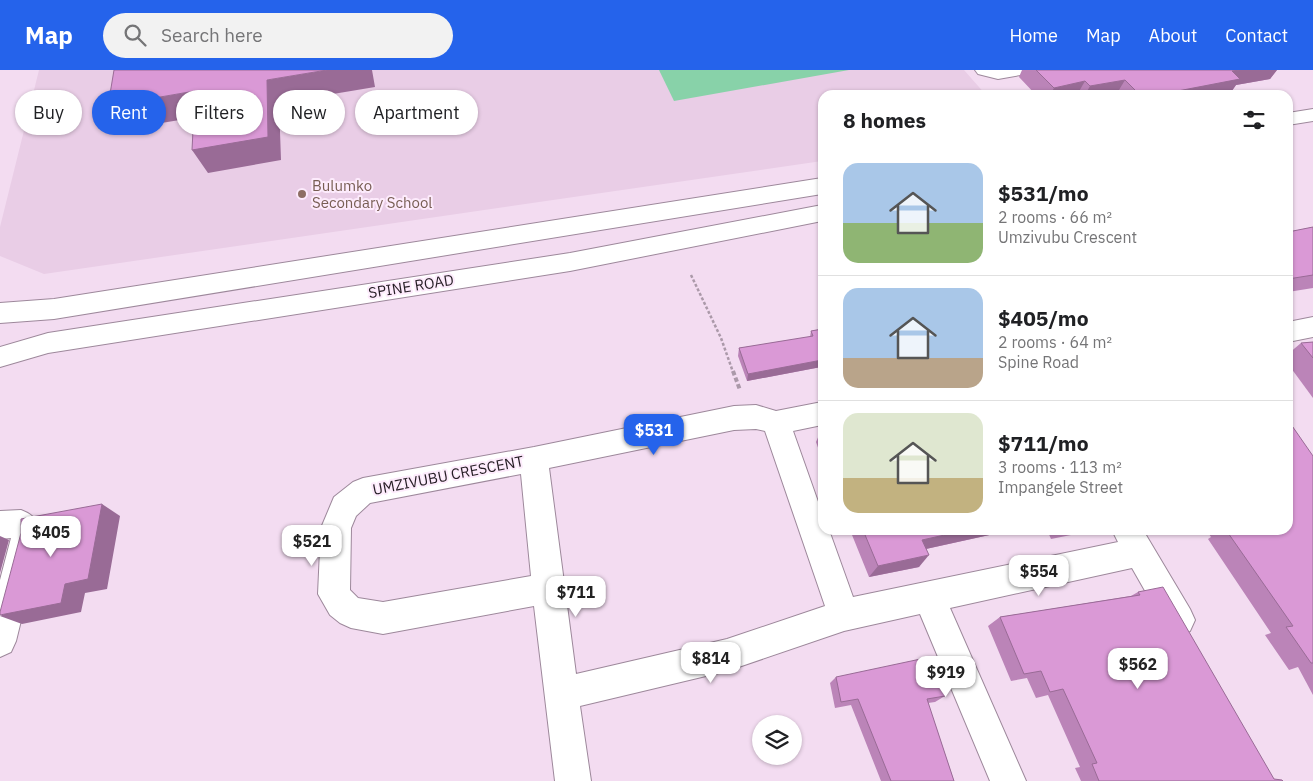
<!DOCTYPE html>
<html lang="en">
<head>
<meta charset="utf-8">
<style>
  :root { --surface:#fff; --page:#f2f2f2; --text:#202124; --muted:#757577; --line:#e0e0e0; --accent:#2563eb }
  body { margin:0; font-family:"IBM Plex Sans",sans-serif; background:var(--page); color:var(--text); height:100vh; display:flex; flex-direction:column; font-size:19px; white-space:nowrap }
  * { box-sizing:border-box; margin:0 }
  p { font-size:16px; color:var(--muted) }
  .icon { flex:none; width:28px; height:28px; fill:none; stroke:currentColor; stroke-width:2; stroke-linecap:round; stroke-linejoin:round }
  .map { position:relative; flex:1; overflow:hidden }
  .panel { position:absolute; left:818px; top:20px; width:475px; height:445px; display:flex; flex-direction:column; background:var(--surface); border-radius:15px; box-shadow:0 1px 4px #0004 }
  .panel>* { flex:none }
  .banner { position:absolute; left:15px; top:20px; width:475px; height:45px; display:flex; gap:10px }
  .buttons { position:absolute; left:752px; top:645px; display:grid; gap:10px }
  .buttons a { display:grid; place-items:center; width:50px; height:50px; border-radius:50%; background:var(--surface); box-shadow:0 1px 4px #0004; font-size:25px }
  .price { position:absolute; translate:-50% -42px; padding:0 11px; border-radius:10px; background:#fff; color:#222; font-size:16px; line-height:32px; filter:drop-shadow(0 1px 2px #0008) }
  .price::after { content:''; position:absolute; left:50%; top:30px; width:15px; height:11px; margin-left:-8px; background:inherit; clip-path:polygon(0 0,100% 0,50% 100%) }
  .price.active { background:var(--accent); color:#fff }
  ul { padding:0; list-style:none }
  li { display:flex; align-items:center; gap:15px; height:125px; padding:0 25px }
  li+li { border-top:1px solid var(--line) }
  li span { display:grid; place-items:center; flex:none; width:140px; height:100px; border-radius:15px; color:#555 }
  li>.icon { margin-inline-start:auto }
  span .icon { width:60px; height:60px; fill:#fffc; stroke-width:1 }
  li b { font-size:21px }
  h2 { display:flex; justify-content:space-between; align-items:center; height:60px; padding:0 25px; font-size:21px }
  .tag { padding:0 18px; border-radius:22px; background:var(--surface); box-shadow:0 1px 4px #0004; font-size:18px; line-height:45px }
  .tag.active { background:var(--accent); color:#fff }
  header { display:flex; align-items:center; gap:30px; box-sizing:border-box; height:70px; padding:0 25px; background:var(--accent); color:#fff }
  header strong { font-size:24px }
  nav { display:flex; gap:28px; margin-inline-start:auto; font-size:18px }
  .search { width:350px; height:45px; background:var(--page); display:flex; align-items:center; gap:12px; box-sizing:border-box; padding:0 18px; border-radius:28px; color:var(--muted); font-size:19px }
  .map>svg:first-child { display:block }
  .built { fill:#e9cde6 }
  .green { fill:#88d2a9 }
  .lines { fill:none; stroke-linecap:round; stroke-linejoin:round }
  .minor-casing { stroke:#9d889b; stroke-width:2 }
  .major-casing { stroke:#9d889b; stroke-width:2 }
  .path-far1 { stroke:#ab99a9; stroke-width:2.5; stroke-dasharray:3 2; stroke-linecap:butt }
  .path { stroke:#ab99a9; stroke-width:4; stroke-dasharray:4.5 2.5; stroke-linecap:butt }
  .minor { fill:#fff; fill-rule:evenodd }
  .major { fill:#fff; fill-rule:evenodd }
  .wall { fill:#bb84b8 }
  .shaded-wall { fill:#996b96 }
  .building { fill:#da99d6; stroke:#996b96 }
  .education-dot { fill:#8d6e63; stroke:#fdebfc; stroke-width:2 }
  .labels { text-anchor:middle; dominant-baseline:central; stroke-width:4; stroke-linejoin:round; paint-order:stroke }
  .education-label { font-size:15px; fill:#785e54; stroke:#fdebfc; text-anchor:start }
  .street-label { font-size:15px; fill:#251d24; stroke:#fdebfc }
</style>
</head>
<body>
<header>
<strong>Map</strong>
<div class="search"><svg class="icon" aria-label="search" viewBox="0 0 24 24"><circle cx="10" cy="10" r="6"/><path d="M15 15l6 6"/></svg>Search here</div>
<nav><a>Home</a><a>Map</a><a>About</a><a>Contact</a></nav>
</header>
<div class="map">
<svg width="1313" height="711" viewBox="0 0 1313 711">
  <rect width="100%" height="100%" fill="#f3dcf1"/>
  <path class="built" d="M39,0h925l22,25h-164v66l-778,113 -44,-18v-29z"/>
  <path class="green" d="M659,0h190l-175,31z"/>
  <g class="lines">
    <g class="minor-casing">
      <g id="minor">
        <path d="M975,0h54l-3,4 -28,5 -20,-5z"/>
        <path d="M1313,247v20l-25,5v-20z"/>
        <path d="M822,332v23l-29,6 29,82v17h7l24,67 265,-55 -6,-12h31l47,79 5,11 -5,11 -11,5 -11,-5 -36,-63 -182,40 76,173h-36l-70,-167 -76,17 -117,40 -147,35 11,75h-36l-21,-175 -151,28 -32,-6 -11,-5 -10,-8 -12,-21 3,-66 13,-31 19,-15 10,-4 171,-31 200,-41 22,-1 20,6zM756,359l9,2 60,175 -98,33 -151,35 -27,-206 185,-38zM521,404l10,102 -148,26 -25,-4 -8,-8 1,-62 5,-12 14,-13z"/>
        <path d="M21,440c16,6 21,16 19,33l-24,98 -5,11 -11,5v-77l11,-42 -11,1v-28z"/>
      </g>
    </g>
    <g class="major-casing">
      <g id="major">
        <path d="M1313,39v12l-25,4v-12z"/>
        <path d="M822,108v16l-768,125 -54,4v-20l54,-4z"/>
        <path d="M822,135v16l-252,50 -522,82 -48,14v-20l48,-14 522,-80z"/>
      </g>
    </g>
    <path class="path-far1" d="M691,205l30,63 12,34"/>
    <path class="path" d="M733,301l7,19"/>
    <use href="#minor" class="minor"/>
    <use href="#major" class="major"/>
  </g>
  <g class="wall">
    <path d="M1022,0h255l-7,9 -34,6 -7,10h-193l-17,-18z"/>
    <path d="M1313,157v61l-25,4v-60z"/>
    <path d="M822,259v42l-1,-4 -74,14 -9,-25 1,-8 71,-11 1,-6z"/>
    <path d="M1313,272v56l-25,-34v-10l13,-11z"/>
    <path d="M822,358v-1v32l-6,-17z"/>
    <path d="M1313,386v239l-15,-28 -9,3 -24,-35 6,-2 -63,-94 3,-2 -5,-7h82z"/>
    <path d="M850,460h162l-86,19 -7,18 -50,10z"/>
    <path d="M1047,460h49l-45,9z"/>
    <path d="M1138,522l136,187 9,2h-202l-6,-13 5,-1 -32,-72 -12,3 -9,-20 -16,3 -23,-55 12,-9 131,-21z"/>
    <path d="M836,607l109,19 -10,6 -7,1 26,78h-73l-30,-76 -16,3 -5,-25z"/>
  </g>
  <g class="shaded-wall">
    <path d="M327,0h45l3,17 -96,16 2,57 -73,13 -16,-23 75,-70z"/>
    <path d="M1240,0h37l-7,9 -34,6 -7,10h-72l75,-24z"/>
    <path d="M1125,10l-9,15h-31l5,-9z"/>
    <path d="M1085,11l-8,14h-27l4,-7z"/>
    <path d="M195,21l15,24 -85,14 -17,-23z"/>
    <path d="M822,290l-1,7 -74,14 1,-7z"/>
    <path d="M102,434l18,12 -13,73 -22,4 -4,19 -59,12 -22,-8 65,-32z"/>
    <path d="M967,460h45l-100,22 10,-12z"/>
    <path d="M0,466l9,4 -9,33z"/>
    <path d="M929,485l-10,12 -50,10 9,-11z"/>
  </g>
  <g class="building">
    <path d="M114,0h213l-60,10 1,57 -76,13 3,-59 -87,15z"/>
    <path d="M1036,0h204l-8,1 8,8 -83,16h-17l-15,-15 -35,6 -5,-5 -31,7z"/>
    <path d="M1313,157v48l-25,4v-47z"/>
    <path d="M822,259v31l-74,14 -9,-26 74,-12 -2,-5z"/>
    <path d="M1313,272v16l-12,-15z"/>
    <path d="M1288,350l25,36v207h-2l-25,-36 7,-1 -67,-96h62z"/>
    <path d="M102,434l-14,75 -23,5 -4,19 -61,12v-3l21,-79v-14z"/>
    <path d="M863,460h104l-45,10 7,15 -51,11z"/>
    <path d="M1163,517l111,192 8,1 1,1h-184l-7,-17 5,-1 -34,-74 -13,3 -9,-21 -17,3 -24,-57 140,-22 -2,-3z"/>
    <path d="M930,587l15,39 -18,3 27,82h-63l-33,-82 -17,3 -5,-25z"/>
  </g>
  <circle class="education-dot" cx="302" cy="124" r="5"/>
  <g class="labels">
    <g class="education-label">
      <text x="312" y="115">Bulumko<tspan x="312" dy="17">Secondary School</tspan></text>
    </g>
    <g class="street-label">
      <text transform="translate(411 216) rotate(-9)">SPINE ROAD</text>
      <text transform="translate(448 405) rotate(-11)">UMZIVUBU CRESCENT</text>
    </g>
  </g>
</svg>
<div class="buttons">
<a><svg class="icon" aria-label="layers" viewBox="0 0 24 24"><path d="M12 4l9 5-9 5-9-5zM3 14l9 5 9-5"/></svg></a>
</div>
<b class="price active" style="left:654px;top:386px">$531</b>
<b class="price" style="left:51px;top:488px">$405</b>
<b class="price" style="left:312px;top:497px">$521</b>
<b class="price" style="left:1039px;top:527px">$554</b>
<b class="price" style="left:576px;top:548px">$711</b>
<b class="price" style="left:711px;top:614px">$814</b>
<b class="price" style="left:1138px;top:620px">$562</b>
<b class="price" style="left:946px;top:628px">$919</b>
<div class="banner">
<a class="tag">Buy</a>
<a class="tag active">Rent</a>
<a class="tag">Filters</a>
<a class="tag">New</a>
<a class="tag">Apartment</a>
</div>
<section class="panel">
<h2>8 homes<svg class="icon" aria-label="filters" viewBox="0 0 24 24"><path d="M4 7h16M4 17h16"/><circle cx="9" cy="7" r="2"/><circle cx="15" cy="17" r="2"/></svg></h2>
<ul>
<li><span style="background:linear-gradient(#a9c7e8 60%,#8fb573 0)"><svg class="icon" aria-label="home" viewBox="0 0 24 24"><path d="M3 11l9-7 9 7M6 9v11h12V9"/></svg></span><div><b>$531/mo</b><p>2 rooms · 66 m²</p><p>Umzivubu Crescent</p></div></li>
<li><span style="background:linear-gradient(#a9c7e8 70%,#b9a48a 0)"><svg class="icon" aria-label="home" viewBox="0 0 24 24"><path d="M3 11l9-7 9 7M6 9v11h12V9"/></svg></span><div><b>$405/mo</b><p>2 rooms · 64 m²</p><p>Spine Road</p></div></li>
<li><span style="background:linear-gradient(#dfe7d0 65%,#c2b280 0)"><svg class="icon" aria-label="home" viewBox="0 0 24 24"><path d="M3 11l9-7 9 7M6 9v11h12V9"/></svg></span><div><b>$711/mo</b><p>3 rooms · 113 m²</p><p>Impangele Street</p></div></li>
</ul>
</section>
</div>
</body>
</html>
